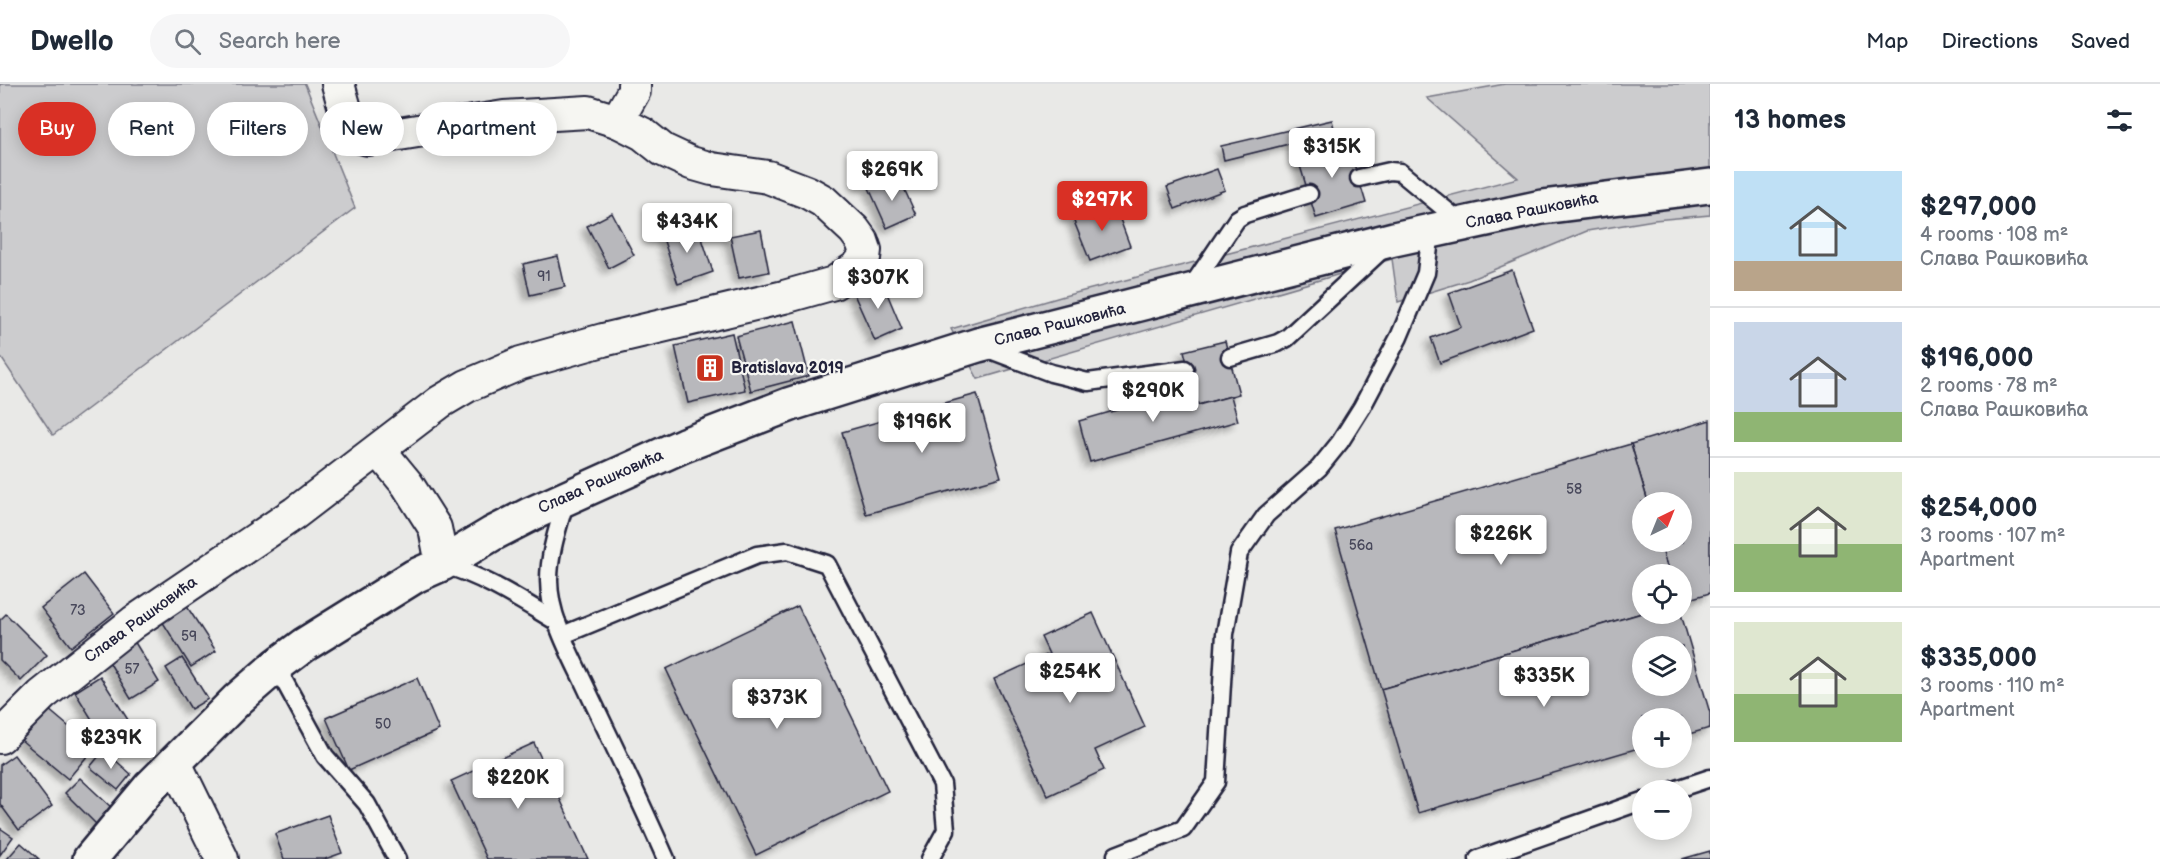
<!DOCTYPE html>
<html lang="en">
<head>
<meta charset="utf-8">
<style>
  :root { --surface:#fff; --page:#f6f6f7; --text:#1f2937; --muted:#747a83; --line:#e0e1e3; --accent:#d93025 }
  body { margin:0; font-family:"Balsamiq Sans",sans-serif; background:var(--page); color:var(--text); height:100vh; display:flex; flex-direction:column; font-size:22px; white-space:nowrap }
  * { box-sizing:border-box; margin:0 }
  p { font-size:20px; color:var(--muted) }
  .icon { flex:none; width:33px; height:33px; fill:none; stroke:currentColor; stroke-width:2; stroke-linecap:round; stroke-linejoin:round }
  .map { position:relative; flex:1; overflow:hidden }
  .drawer { display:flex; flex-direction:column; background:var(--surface); width:450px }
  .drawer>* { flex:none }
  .hud { position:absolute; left:18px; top:18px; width:570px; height:54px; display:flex; gap:12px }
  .needle { width:39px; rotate:43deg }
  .fabs { position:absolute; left:1632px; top:408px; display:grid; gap:12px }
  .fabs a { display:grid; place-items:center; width:60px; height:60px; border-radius:50%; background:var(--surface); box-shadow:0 3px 15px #0003; font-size:30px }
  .price { position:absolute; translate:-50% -51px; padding:0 14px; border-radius:6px; background:#fff; color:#222; font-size:20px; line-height:39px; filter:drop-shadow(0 2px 3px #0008) }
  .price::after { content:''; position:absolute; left:50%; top:36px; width:18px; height:14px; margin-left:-9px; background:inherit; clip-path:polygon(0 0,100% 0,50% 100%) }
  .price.active { background:var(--accent); color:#fff }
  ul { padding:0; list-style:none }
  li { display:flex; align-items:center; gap:18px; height:150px; padding:0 24px }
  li+li { border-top:2px solid var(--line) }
  li span { display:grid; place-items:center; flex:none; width:168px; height:120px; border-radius:0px; color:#555 }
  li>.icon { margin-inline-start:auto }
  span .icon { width:72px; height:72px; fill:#fffc; stroke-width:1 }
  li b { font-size:26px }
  h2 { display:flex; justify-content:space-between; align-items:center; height:72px; padding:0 24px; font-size:26px }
  .tag { padding:0 21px; border-radius:27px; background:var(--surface); box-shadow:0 3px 15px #0003; font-size:21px; line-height:54px }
  .tag.active { background:var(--accent); color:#fff }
  header { display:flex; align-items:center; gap:36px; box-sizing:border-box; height:84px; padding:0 30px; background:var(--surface); border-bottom:2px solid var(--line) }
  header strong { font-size:28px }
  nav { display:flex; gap:33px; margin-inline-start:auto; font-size:21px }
  .search { width:420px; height:54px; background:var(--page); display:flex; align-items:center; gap:15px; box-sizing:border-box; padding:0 21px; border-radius:33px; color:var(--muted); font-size:22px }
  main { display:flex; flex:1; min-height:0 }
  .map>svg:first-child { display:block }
  .green { fill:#ccccce; stroke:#777784; stroke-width:1.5 }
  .building { fill:#b8b8bc; stroke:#22223b; stroke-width:1.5; fill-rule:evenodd; filter:url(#shadow) }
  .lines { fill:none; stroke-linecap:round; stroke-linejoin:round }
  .lane-casing { stroke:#22223b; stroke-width:21 }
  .street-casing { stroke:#22223b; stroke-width:36 }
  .secondary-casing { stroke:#22223b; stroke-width:38 }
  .lane { stroke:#f6f6f2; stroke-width:16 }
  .street { stroke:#f6f6f2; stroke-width:32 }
  .secondary { stroke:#f6f6f2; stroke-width:33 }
  .labels { text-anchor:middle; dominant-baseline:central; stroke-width:4.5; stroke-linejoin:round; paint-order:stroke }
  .number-label { font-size:14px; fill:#48485b }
  .street-label { font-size:16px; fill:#22223b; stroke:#f6f6f2 }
  .poi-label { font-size:16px; font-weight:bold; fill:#22223b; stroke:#f6f6f2; text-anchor:start }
</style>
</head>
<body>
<header>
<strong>Dwello</strong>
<div class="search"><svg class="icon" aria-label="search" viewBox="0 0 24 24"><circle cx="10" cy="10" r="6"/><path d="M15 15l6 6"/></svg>Search here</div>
<nav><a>Map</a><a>Directions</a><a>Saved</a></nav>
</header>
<main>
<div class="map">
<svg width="1710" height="775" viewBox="0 0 1710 775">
  <defs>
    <filter id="shadow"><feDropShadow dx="-5.5" dy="5.5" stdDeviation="3" flood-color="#0004"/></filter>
  </defs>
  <rect width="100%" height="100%" fill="#e9e9e7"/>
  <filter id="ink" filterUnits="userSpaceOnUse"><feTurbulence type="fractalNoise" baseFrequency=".0167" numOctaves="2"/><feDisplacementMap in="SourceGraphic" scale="12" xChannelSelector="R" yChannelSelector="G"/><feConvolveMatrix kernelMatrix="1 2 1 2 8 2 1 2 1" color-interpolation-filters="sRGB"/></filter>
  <g filter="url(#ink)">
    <g class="green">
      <path d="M0,0h305l50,124 -302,227 -53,-79z"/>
      <path d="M1505,0h205v131l-56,5 -67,11 -118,49 -71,22 -6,-43 -414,120 -27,-50 113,-33 454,-118 -91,-80z"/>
    </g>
    <g class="building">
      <path d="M1332,36l6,24 -41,12 -4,-13 -69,17 -3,-14z"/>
      <path d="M1347,57l19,62 -50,15 -19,-62z"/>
      <path d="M1217,85l8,21 -50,19 -8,-22z"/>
      <path d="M898,91l18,40 -29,13 -18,-40z"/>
      <path d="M1114,119l16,43 -40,15 -17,-42z"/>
      <path d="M612,129l22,42 -25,13 -22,-42z"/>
      <path d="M697,139l16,49 -35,12 -16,-49z"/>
      <path d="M761,146l8,42 -30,6 -9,-42z"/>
      <path d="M558,172l7,31 -35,8 -7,-31z"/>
      <path d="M1512,186l21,58 -93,35 -9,-25 30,-11 -12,-34z"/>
      <path d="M881,195l21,50 -27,12 -22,-49z"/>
      <path d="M795,237l14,55 -58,15 -15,-55z"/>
      <path d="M732,249l13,57 -57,13 -13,-57z"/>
      <path d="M1225,257l14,53 -41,11 -14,-54z"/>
      <path d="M1194,305l4,16 33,-9 7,25 -148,41 -11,-41 38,-11 -1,-4 34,-9 1,4z"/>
      <path d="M977,310l24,83 -135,37 -24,-82z"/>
      <path d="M1710,336v173l-28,8v-27h-13l-9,-32h22v-40h-34l-17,-58z"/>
      <path d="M1631,360l17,58h-6v40h18l9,32h-27v39l-261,76 -46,-159z"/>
      <path d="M84,490l30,39 -43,34 -30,-39z"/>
      <path d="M186,521l30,46 -25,16 -29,-46z"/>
      <path d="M798,522l90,185 -132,64 -90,-186z"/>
      <path d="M1093,529l52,114 -50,23 9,20 -56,26 -54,-117 55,-25 -8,-17z"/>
      <path d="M1642,529l39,1 29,99v15l-28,8v-18h-40v29l-224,66 -37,-124zM1642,562h40v40h-40z"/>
      <path d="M6,530l41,41 -26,26 -21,-21v-40z"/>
      <path d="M133,555l26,43 -28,17 -26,-44z"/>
      <path d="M182,574l26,41 -17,10 -25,-41z"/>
      <path d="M100,592l30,47 -26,16 -29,-47z"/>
      <path d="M417,594l22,52 -90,40 -23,-52z"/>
      <path d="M48,625l46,39 -26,31 -47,-39z"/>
      <path d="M534,659l54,116h-101l-36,-78z"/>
      <path d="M104,666l27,24 -13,16 -28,-23z"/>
      <path d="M14,671l38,51 -33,24 -19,-26v-39z"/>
      <path d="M80,694l33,31 -16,16 -32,-32z"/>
      <path d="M328,731l14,38 -17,6h-41l-9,-25z"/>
      <path d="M0,744l13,9 -13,18z"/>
      <path d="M21,759l18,16h-32z"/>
      <path d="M1710,767v8h-28z"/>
    </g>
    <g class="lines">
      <g class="lane-casing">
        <g id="lane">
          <path d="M1359,94l31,-7 10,1 63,52"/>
          <path d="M1190,205l47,-70 8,-5 64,-20"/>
          <path d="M985,264l66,25 37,9 97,-13"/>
          <path d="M1230,273l48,-14 9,-5 98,-91"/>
          <path d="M566,415c-7,26 -17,53 -17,81 0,40 25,80 41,116 26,54 52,108 76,163"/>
          <path d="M444,481c42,12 76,35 113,57"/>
          <path d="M563,551l194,-80 30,-4 40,13 115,220 4,46 -16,29"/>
          <path d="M276,582l49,90 42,48 30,55"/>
          <path d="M1674,706l36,-12"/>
          <path d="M1116,771l67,-26 33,-47 9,-148 14,-81 27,-38 53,-47 21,-26 22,-35 37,-70 27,-64 5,-43"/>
          <path d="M1478,775l164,-58"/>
        </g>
      </g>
      <g class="street-casing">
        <g id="street">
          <path d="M617,37l17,-30v-7"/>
          <path d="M379,366l28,34 28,44 7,36"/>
          <path d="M0,653l42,-42 92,-73 161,-109 145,-111 27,-16 54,-23 82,-23 181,-43 50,-14 23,-16 7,-9 1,-8 -3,-9 -8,-11 -31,-29 -16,-9 -39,-15 -56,-8 -21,-6 -28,-13 -20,-16 -26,-13 -29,-9 -84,5 -136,22 -10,-3 -9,-13 -11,-39"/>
          <path d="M175,679l47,96"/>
        </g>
      </g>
      <g class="secondary-casing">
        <path id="secondary" d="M90,775l60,-72 88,-88 38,-33 28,-21 111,-69 27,-12 50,-30 39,-20 153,-69 107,-41 187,-59 416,-106 148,-32 168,-21"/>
      </g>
      <use href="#lane" class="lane"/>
      <use href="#street" class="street"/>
      <use href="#secondary" class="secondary"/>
    </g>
  </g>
  <defs>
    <g id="building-square" transform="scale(1.5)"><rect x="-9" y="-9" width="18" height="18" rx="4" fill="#c8321e" stroke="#f6f6f2"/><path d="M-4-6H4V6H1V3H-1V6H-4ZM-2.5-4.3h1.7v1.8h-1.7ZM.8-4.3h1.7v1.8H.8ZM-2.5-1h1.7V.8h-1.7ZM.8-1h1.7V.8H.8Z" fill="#fff"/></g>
  </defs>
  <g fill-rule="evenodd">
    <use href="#building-square" x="710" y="284"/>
  </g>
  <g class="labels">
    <g class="number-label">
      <text x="544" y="192">91</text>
      <text x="1574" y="405">58</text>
      <text x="1361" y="461">56a</text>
      <text x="78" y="526">73</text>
      <text x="189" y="552">59</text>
      <text x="132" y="585">57</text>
      <text x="383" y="640">50</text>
    </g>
    <g class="street-label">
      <text transform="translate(1532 127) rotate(-11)">Слава Рашковића</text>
      <text transform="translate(1060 241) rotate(-14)">Слава Рашковића</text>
      <text transform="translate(601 398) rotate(-24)">Слава Рашковића</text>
      <text transform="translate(141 536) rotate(-36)">Слава Рашковића</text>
    </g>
    <g class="poi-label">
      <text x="731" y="284">Bratislava 2019</text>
    </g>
  </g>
</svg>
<div class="fabs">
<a><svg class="needle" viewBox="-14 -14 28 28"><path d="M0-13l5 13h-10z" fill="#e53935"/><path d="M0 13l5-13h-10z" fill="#747a83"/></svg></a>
<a><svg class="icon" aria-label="locate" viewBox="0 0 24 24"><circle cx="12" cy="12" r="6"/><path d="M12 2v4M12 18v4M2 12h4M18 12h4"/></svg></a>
<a><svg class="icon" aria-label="layers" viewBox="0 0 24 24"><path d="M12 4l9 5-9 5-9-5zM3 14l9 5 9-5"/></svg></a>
<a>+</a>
<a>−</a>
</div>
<b class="price" style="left:1332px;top:95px">$315K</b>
<b class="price" style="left:892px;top:118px">$269K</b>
<b class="price active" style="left:1102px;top:148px">$297K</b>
<b class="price" style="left:687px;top:170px">$434K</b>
<b class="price" style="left:878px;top:226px">$307K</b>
<b class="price" style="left:1153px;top:339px">$290K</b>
<b class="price" style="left:922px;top:370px">$196K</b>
<b class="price" style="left:1501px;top:482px">$226K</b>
<b class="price" style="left:1070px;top:620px">$254K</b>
<b class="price" style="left:1544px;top:624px">$335K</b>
<b class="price" style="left:777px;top:646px">$373K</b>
<b class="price" style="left:111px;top:686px">$239K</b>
<b class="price" style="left:518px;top:726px">$220K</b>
<div class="hud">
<a class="tag active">Buy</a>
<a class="tag">Rent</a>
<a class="tag">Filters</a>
<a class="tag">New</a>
<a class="tag">Apartment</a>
</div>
</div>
<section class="drawer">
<h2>13 homes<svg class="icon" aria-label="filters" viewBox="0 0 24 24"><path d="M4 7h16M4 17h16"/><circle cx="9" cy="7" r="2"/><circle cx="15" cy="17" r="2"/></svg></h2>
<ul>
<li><span style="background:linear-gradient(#bfe0f5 75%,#b9a48a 0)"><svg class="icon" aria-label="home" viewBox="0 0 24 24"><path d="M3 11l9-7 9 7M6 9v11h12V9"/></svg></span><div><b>$297,000</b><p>4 rooms · 108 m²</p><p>Слава Рашковића</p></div></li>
<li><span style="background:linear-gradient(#c9d6e8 75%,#8fb573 0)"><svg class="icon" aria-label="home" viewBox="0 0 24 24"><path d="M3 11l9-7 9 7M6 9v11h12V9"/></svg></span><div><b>$196,000</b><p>2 rooms · 78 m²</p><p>Слава Рашковића</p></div></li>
<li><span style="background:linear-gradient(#dfe7d0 60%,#8fb573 0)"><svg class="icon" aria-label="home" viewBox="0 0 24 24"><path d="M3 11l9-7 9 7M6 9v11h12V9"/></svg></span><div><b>$254,000</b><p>3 rooms · 107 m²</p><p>Apartment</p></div></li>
<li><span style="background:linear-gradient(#dfe7d0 60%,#8fb573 0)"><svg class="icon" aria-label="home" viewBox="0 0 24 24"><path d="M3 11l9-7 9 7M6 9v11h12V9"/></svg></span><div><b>$335,000</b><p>3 rooms · 110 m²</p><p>Apartment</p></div></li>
</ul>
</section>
</main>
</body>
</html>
